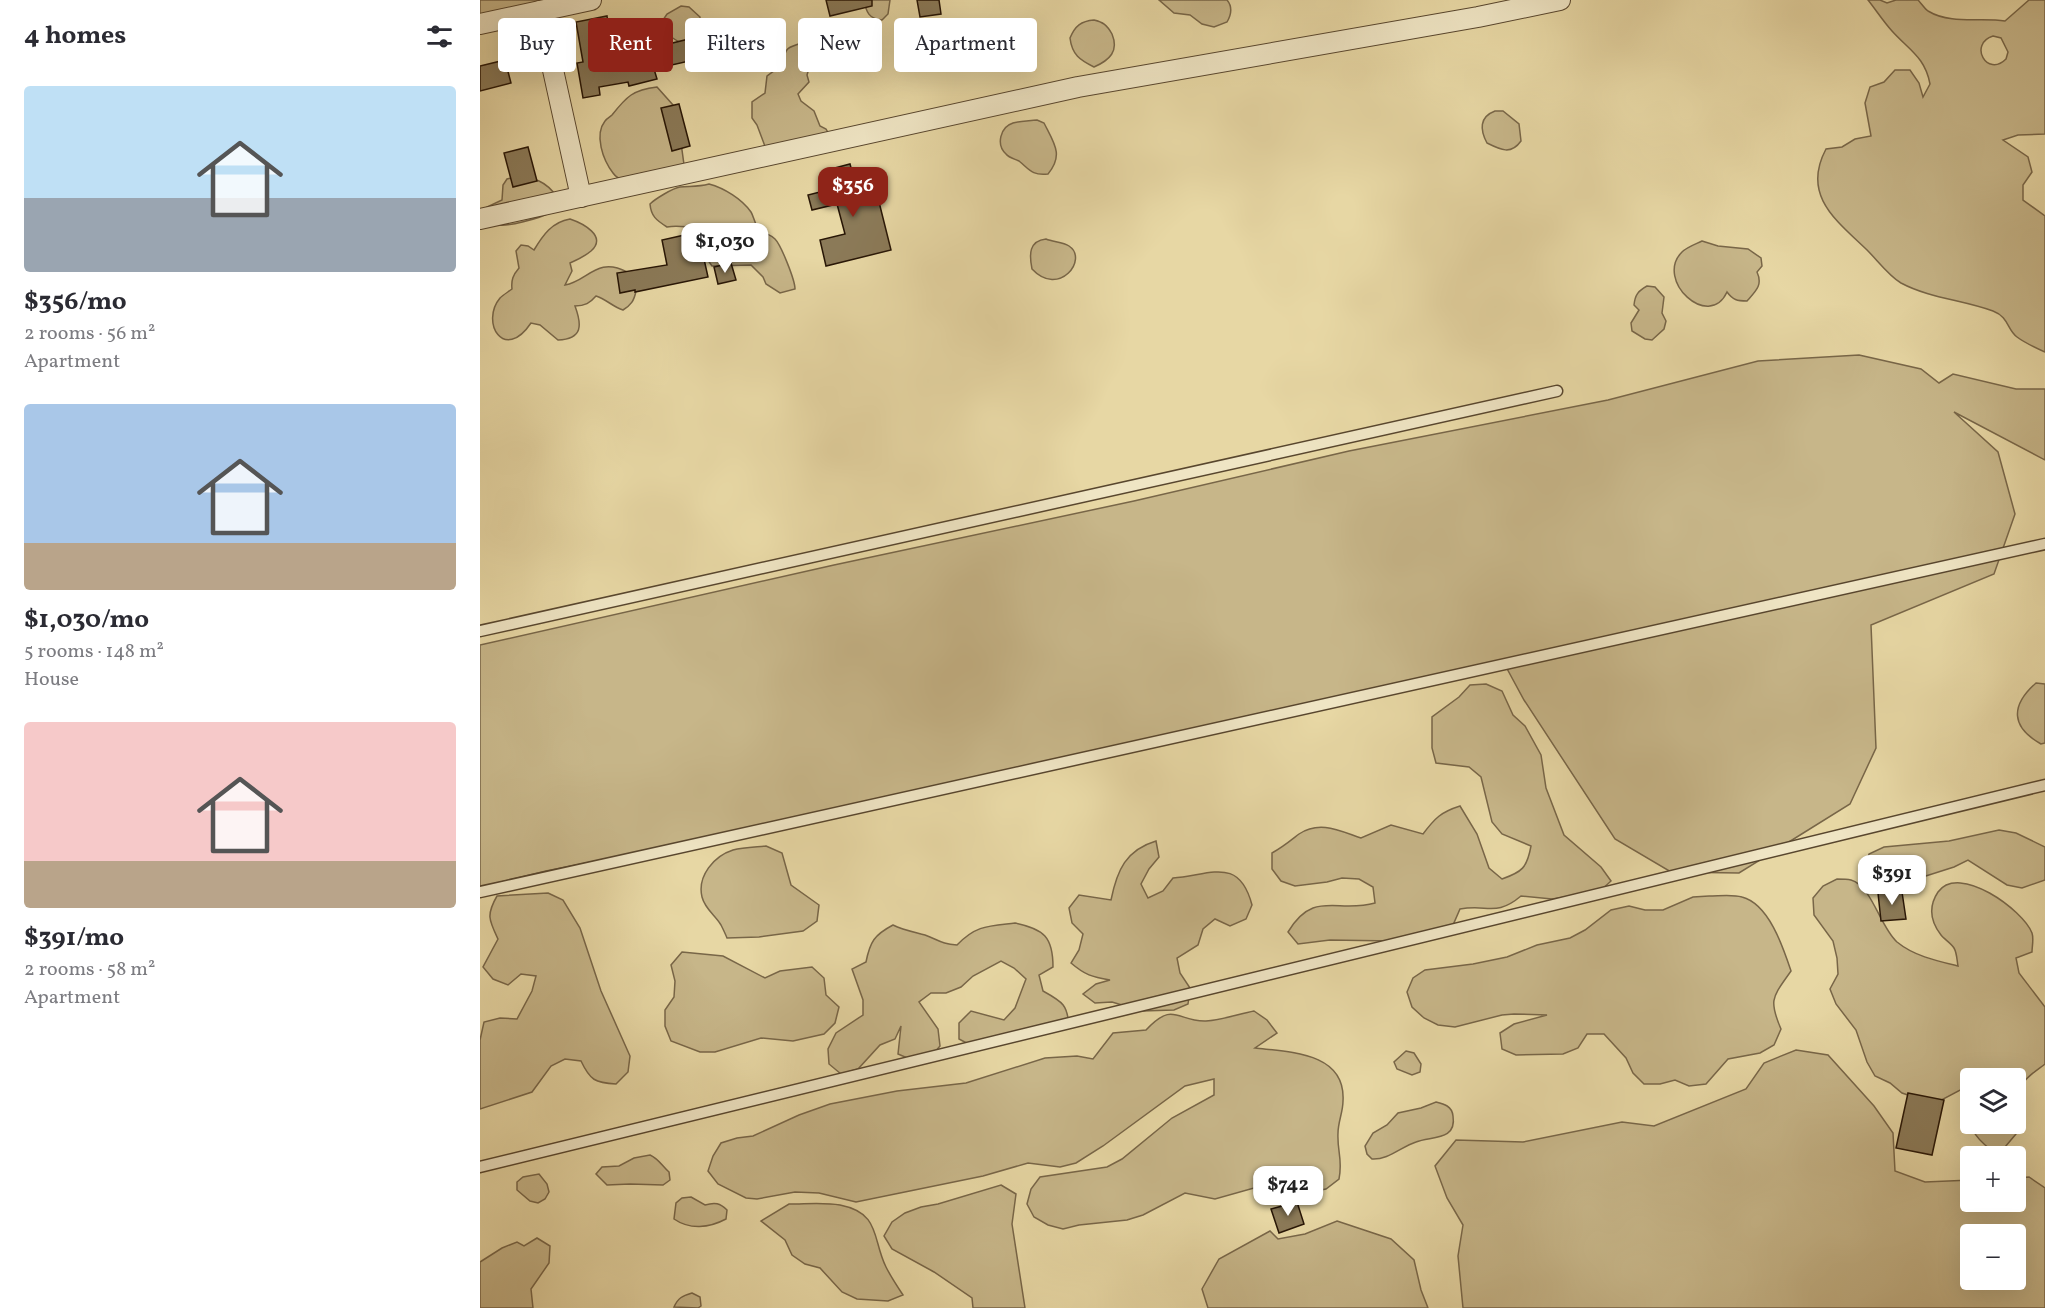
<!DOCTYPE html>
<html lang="en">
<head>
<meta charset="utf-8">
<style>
  :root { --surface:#fff; --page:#f7f7f7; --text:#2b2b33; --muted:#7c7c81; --accent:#8f2418 }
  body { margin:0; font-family:Vollkorn,serif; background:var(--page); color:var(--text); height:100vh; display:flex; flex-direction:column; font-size:22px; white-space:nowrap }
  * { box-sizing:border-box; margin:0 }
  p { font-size:20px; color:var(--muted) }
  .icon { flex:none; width:33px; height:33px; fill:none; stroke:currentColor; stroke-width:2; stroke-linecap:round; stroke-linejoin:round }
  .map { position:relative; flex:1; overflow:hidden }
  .drawer { display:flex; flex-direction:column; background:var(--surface); width:480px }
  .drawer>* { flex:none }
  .guide { position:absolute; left:18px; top:18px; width:570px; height:54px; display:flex; gap:12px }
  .controls { position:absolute; left:1480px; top:1068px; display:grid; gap:12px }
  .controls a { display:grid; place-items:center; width:66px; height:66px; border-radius:6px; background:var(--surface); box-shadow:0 6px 24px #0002; font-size:30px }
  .price { position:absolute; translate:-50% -51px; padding:0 14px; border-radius:12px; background:#fff; color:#222; font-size:20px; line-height:39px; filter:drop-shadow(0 2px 3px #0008) }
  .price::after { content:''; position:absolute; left:50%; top:36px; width:18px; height:14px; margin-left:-9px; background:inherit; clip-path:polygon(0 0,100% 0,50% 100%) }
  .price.current { background:var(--accent); color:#fff }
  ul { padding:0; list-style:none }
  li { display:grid; align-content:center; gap:12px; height:318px; padding:0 24px }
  li span { display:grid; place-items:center; height:186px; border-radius:6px; color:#555 }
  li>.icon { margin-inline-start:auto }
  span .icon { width:108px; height:108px; fill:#fffc; stroke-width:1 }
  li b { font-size:26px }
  h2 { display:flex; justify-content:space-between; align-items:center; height:72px; padding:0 24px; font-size:26px }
  .pill { padding:0 21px; border-radius:6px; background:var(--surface); box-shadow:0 6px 24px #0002; font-size:21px; line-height:54px }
  .pill.current { background:var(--accent); color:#fff }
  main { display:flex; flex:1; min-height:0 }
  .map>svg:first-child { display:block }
  .green { fill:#c7b689; stroke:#786648; stroke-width:1.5; fill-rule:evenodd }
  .building { fill:#8b7a58; stroke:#281606; stroke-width:1.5 }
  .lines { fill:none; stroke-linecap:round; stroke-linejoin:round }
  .service-casing { stroke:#58462e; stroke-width:13 }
  .minor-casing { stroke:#58462e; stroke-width:22 }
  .service { stroke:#efe5c4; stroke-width:10 }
  .minor { stroke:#efe5c4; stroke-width:20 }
</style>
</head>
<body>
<main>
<section class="drawer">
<h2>4 homes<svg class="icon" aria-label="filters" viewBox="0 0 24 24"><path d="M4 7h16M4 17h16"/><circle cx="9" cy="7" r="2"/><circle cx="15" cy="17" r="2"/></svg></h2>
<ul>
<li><span style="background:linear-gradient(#bfe0f5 60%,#9aa5b1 0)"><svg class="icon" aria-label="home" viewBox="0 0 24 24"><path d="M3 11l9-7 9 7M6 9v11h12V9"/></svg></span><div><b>$356/mo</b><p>2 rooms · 56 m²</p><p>Apartment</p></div></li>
<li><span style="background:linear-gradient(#a9c7e8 75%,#b9a48a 0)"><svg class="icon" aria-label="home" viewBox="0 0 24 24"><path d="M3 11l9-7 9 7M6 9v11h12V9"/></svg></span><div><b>$1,030/mo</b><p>5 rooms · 148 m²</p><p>House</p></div></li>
<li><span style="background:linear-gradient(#f6c9c9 75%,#b9a48a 0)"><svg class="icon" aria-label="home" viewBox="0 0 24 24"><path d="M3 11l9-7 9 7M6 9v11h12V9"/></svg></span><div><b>$391/mo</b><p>2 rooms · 58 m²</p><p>Apartment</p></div></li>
</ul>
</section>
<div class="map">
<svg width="1565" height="1308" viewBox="0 0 1565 1308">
  <rect width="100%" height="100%" fill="#e7d7a4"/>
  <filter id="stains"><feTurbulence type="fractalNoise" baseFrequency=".00333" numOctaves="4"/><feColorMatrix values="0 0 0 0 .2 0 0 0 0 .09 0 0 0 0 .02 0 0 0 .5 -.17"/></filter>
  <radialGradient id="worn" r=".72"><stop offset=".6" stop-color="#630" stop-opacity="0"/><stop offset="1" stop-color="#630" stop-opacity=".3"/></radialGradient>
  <g class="green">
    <path d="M0,0h104l-104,19z"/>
    <path d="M384,0h26l-2,14 -6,6c-13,-1 -16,-8 -18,-20z"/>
    <path d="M679,0h68c6,7 4,15 0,22l-13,5 -12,-3 -12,-9 -16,-2z"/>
    <path d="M1388,0h12l7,3 9,-3h22c3,3 7,9 10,11 23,14 53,6 77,10l24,-21h16v134l-27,1 -15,5 25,17 4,15 -9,13v15l22,16v136c-9,-4 -20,-9 -28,-15 -10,-7 -8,-20 -24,-26 -30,-11 -64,-13 -92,-28 -12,-7 -23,-22 -33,-32 -31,-30 -67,-55 -42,-102l16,-2 13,-8 16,-3 -6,-33 5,-16 14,-5 11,-12h15l9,13 4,14 7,-13c-5,-27 -21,-34 -38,-53 -9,-10 -16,-21 -24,-31zM1513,36l8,2 7,14 -2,7c-19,19 -38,-15 -13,-23z"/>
    <path d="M201,6l8,1 11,10c0,18 0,23 -19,26 -11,-6 -17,-10 -18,-23l4,-6z"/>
    <path d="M614,20c9,2 13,5 18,14 7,17 -2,26 -18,33 -14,-7 -22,-12 -24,-29 5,-12 11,-17 24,-18z"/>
    <path d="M322,43l8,2 4,7 -7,23 2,7 -11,12 3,7 13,10 6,15 6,3 4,7 -64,13 -9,-24 -5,-7v-16l13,-9 2,-17c4,-3 9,-6 12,-10 11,-15 -1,-16 23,-23z"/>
    <path d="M177,87l16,18 5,16 7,51 -53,14c-7,-4 -15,-7 -19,-13 -10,-13 -19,-38 -8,-52 2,-3 5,-4 7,-6 15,-19 21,-25 45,-28z"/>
    <path d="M1015,111h8l16,13 2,17c-10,14 -20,9 -34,2 -7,-13 -8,-26 8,-32z"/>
    <path d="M557,120l7,3c10,20 20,32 4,51 -16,2 -19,-5 -29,-13 -4,-2 -10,-3 -13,-7 -10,-9 -6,-27 7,-31 7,-2 16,-2 24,-3z"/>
    <path d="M35,177c19,0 31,4 42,20l-6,15c-8,5 -47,17 -56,12 -4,-2 -8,-7 -11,-10l3,-7 15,-7 1,-15 4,-6z"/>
    <path d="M229,184c15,4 33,15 42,28 3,5 4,13 8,17 4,4 11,5 16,10 6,6 20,41 20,50l-15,4 -14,-9 -3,-7 -12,-12 -39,1 -5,-7 6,-5 15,-4c0,-2 -1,-7 -2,-9 -8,-12 -46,-16 -59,-14 -11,-7 -16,-11 -17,-23 5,-5 23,-16 30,-17 10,-1 18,0 29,-3z"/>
    <path d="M90,219c12,4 38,17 21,32 -6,5 -14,9 -21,12l2,8 -7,14c23,-4 32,-29 62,-13 9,4 10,10 9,19 -2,10 -5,14 -13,19 -10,-3 -17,-11 -27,-14 -6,7 -11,10 -21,10 7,19 8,33 -17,34l-18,-15 -9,-2c-27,40 -51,-1 -31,-25 3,-3 8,-6 12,-9 -1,-9 1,-14 7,-21l-3,-17 5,-6 7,1 6,4c9,-15 18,-28 36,-31z"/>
    <path d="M566,239c7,3 17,3 23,7 20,13 -10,52 -37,23 -3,-15 -3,-28 14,-30z"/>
    <path d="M1222,241l16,5 30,3 13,9 1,8 -5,6c6,13 -1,19 -10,29 -10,0 -14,-1 -20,-9 -18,39 -73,-12 -45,-40 5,-5 14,-8 20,-11z"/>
    <path d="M1167,286l8,1 9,10 -2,16 4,8 -2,8 -12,11 -7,-1 -13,-8 -1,-8 8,-13 -5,-5c1,-10 4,-14 13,-19z"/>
    <path d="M1379,355l62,14 18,14 14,-9 63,15h29v71l-91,-48 44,40 17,62 -21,60 -123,51 5,123 -26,56 -111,69 -68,-1 -56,-33 -91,-139 -19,-35 -748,164 -211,42 -66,16v-242l354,-80 300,-64 215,-50 259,-51 150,-39z"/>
    <path d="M1556,683l9,1v59l-4,1c-30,-17 -31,-38 -5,-61z"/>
    <path d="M1006,684l16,7 11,24 12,11 16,29 5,33 18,47 37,32 10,14 -12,11 -47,7 -31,-3c-25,21 -33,8 -61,13l-7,16 -60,16 -63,-1 -32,4 -10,-12c26,-43 49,-18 87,-29l-2,-16 -14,-8 -17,-1 -15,4 -32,4 -14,-5 -9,-12v-16c11,-6 18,-12 27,-19 21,-14 41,-3 62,4l30,-13 32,9c12,-16 18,-22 37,-28l17,28 12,34 13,11c20,-7 25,-11 29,-33l-29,-12 -10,-12 -11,-45 -12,-10 -33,-4 -4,-15v-31l27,-20 11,-12z"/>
    <path d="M1519,830l17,3 29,14v33l-23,8 -15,-3 -39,-25 -14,7 -47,15 -31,-2 -12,-11 5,-15 15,-7 65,-6z"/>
    <path d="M676,841l3,16 -10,12 -8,15 7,14 15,-7 10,-13c38,-3 66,-22 79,27l-6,14 -16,7 -15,-7 -12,10 -5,16 -21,13 3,15 10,15 -2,16 -14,6 -32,1 -30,-9 -17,1 -12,-9 13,-10 14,-4c-18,-3 -25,-5 -39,-17l8,-13 4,-16 -11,-11 -3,-15 10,-13 32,5c6,-30 15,-50 45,-59z"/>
    <path d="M286,846l16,7 9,32 28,20 -2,16 -14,10 -44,6 -32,1c-2,-5 -4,-9 -6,-13 -6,-10 -16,-16 -19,-28 -5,-21 12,-41 31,-47 10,-3 23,-3 33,-4z"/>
    <path d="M1357,879c4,0 10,0 14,1 21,6 29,47 46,62 17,14 40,19 61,24 -1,-5 -1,-13 -4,-18 -3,-5 -10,-9 -13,-13 -10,-13 -13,-28 -3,-43 21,-29 85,18 94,41 2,6 0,13 0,19l-16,6 3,15 26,34v57c-16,12 -23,15 -29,36v-22h-45v46h44l1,10 -11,13 -15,2c-26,-20 -19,-32 -28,-60l-28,15 -32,-11 -12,-10 -15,-7 -8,-14 -11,-32 -20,-26 -6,-15 8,-15 -1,-16 -4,-17 -19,-26 -1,-17 10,-12z"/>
    <path d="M68,893l15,7 17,28 21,63 29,65 -2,16 -12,12c-21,-1 -26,-4 -35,-23l-16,-2 -14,7 -19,26 -52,17v-69l4,-18 16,-4 17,1 15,-28 4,-15 -15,-2 -13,11 -15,-6 -10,-12 15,-28c-9,-19 -12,-24 -1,-43z"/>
    <path d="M1229,896c10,0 23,-2 33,1 27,7 41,50 49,74 -18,26 -23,28 -10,58l-7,16 -14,8 -32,6 -22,25 -17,2 -14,-6 -15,4h-16l-11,-11 -7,-15 -22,-24h-17l-9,14 -15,6 -47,1 -14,-6 -2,-16 14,-9 33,-9 -33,-1 -12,1 -47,12 -17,-2 -14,-7 -12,-11 -5,-15 6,-14 12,-8 48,-6 34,-7 30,-12 33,-7 15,-8 26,-20 18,-4 16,4h18l30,-13z"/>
    <path d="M535,923c29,6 38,14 38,44l-14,8 4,16c20,11 25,14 26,37l-95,19 -15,-8v-16l12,-12 33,9 11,-12 11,-29 -12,-11 -13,-7 -28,15 -12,11 -15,6h-15l-12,9 19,27 2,17 -11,13 -17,1 -14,-6 3,-28 -6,13 -15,6 -22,24 -17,5 -12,-10 -1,-15 8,-16 27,-18v-15l-11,-31 14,-7c4,-20 8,-27 27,-37 10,5 21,7 32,10 14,5 16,9 32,10 19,-20 32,-19 58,-22z"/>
    <path d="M202,952l41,4 42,22 15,-7 32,-4 12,11 2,17 13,12 -4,16 -11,11 -31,7 -32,-3 -46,14h-15l-29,-11 -6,-15v-16l9,-13 1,-16 -4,-16z"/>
    <path d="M774,1011l13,9 10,13 -22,15c34,4 91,4 88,53 0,11 -5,21 -5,32 -1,19 5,26 1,46l-13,10 -16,3h-17l-32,-6 -46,13 -30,-6 -42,22 -16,5 -48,5 -16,4 -15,-4 -14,-8 -7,-13 4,-15 9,-12 67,-10 15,-8 50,-41 42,-23v-16l-29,7 -82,60 -27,17 -16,4 -32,-4 -45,13 -127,26 -37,-9 -24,-1 -38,7 -11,-1 -28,-14 -10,-13 5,-15 8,-13 16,-5 16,-2 46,-21 31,-11 67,-13 69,-8 79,-25 32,-2 16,3 20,-26 33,-3c28,-30 31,-8 60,-9 16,-1 33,-7 48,-10z"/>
    <path d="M1316,1050l32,5 46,51 19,27 2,38 30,11 46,-2v22h45v-24l13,-1 16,11v120h-582l-5,-52 5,-31 -16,-27 -12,-32 21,-26 67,2 99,-20 32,4 92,-37 18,-26zM1536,1234v46h-45v-46z"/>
    <path d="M926,1051l8,2 7,11 -1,8 -8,3 -15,-6 -3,-7z"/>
    <path d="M956,1102c8,2 16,4 17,14 4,25 -22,20 -37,26 -15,5 -28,18 -44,17l-5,-5 -2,-8 8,-13 14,-8 11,-12 23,-5z"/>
    <path d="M170,1155c9,4 12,11 19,17l1,8 -7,5 -33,-1 -23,1 -11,-11 6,-7 17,-1 15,-8z"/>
    <path d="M59,1174l8,10 2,8 -4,7 -7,4 -8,-2 -13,-11v-8l6,-5z"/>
    <path d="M521,1185l15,9 -4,30 13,84h-52l-1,-10 -38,-26 -42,-23 -8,-13 8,-14 13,-9 16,-6 17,-3z"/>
    <path d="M211,1197l14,8c10,-3 15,-2 22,5l-1,9c-17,9 -36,11 -52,0l2,-16 6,-5z"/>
    <path d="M309,1204c17,0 35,-2 51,1 41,8 32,34 46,62 5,10 11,19 17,28l-15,6 -31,-2 -15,-7 -22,-24 -15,-4 -13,-9 -7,-15 -24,-19z"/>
    <path d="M857,1221l54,18 23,21 7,30 7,18h-220l-6,-19 17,-30 51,-28 8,8 27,-5z"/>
    <path d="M57,1238l13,8 -1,17 -18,26 2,19h-53v-46l22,-14 15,-6 7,4z"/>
    <path d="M212,1293l8,4 1,9 -3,2 -24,-1c4,-9 8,-11 18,-14z"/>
  </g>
  <g class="building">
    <path d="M346,0h46v6l-42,10z"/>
    <path d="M437,0h22l2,14 -21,3z"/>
    <path d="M127,16l3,21 40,-11 6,21 37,-9 5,21 -44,10 3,10 -28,7 -1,-4 -29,5 1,8 -17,3 -6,-35 6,-1 -7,-40z"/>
    <path d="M289,41l5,22 -27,6 -5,-21z"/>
    <path d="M378,41l6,22 -17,3 -4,-22z"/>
    <path d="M25,60l6,23 -31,8v-25z"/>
    <path d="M199,104l11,42 -18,5 -11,-43z"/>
    <path d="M48,147l9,34 -24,6 -9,-34z"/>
    <path d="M370,164l5,19 18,-5 18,72 -65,16 -6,-26 25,-6 -8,-30 -25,6 -4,-15 24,-6 -5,-19z"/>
    <path d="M218,232l10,45 -73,15v-2l-15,3 -3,-20 50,-8 -5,-25z"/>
    <path d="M251,263l5,17 -18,4 -4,-17z"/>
    <path d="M1422,892l4,27 -25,2 -3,-28z"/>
    <path d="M1428,1093l36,7 -12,55 -36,-7z"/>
    <path d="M817,1202l7,22 -25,9 -8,-24z"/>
  </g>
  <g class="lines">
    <g class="service-casing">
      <g id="service">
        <path d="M0,631l1077,-240"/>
        <path d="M0,892l1565,-348"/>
        <path d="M0,1167l1565,-382"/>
      </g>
    </g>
    <g class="minor-casing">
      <g id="minor">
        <path d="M60,11l41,186"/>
        <path d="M0,24l111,-24"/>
        <path d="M0,219l598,-132 400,-70 82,-17"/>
      </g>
    </g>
    <use href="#service" class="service"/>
    <use href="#minor" class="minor"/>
  </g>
  <rect width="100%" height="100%" filter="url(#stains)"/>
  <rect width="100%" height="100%" fill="url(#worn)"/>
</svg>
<div class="controls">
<a><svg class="icon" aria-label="layers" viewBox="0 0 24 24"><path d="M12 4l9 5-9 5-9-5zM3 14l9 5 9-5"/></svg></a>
<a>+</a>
<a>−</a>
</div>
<b class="price current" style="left:373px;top:218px">$356</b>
<b class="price" style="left:245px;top:274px">$1,030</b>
<b class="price" style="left:1412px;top:906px">$391</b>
<b class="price" style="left:808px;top:1217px">$742</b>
<div class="guide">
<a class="pill">Buy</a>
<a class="pill current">Rent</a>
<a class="pill">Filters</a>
<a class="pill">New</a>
<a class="pill">Apartment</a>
</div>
</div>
</main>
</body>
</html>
